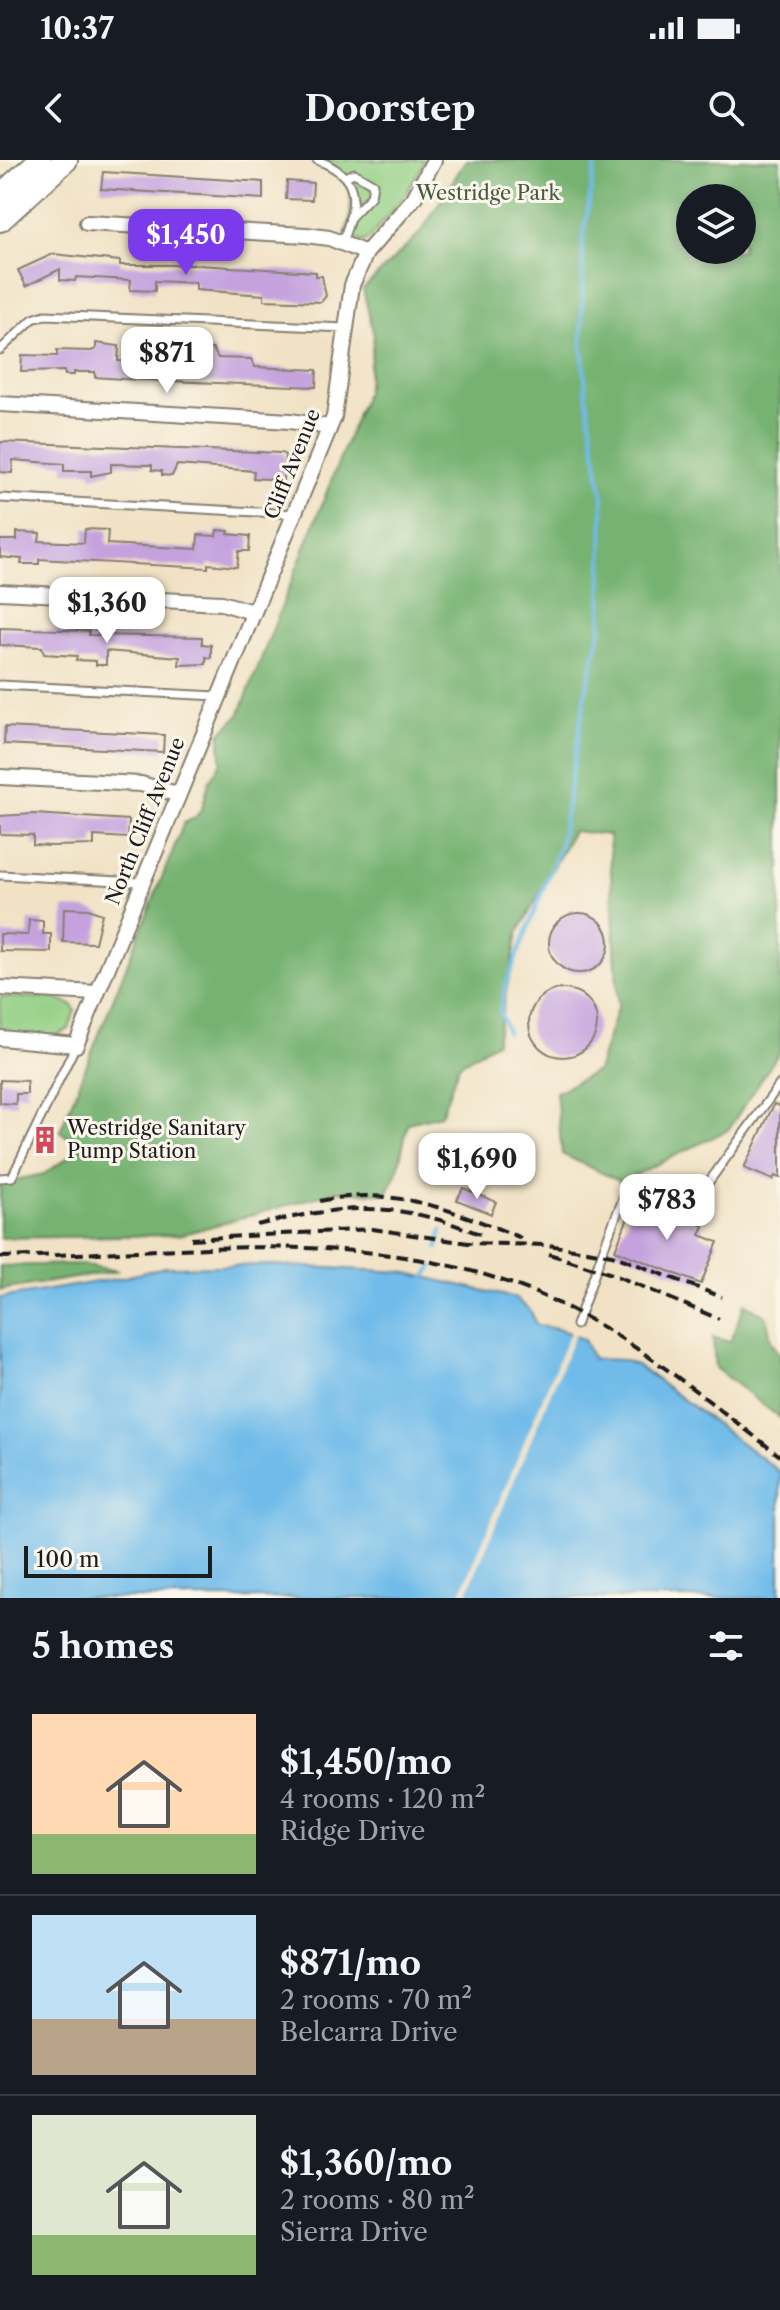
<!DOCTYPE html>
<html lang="en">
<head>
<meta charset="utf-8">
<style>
  :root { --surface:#171b24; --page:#242831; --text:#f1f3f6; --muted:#9ea1a6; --line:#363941; --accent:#7c3aed }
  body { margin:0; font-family:"Libre Caslon Text",serif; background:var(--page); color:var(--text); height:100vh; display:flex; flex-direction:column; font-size:30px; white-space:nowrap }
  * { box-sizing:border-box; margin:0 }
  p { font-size:26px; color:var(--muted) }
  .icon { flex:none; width:44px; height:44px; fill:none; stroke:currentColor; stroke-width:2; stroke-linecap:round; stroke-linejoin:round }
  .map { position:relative; height:1438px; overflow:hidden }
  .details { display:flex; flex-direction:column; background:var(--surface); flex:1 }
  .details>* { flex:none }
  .buttons { position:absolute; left:676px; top:24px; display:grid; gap:16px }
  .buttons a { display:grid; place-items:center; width:80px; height:80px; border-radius:50%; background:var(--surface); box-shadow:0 4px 12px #0003; font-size:40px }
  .scale { position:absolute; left:24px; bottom:20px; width:188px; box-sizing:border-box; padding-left:8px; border:4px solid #1c1c1c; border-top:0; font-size:22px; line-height:28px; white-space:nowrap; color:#1c1c1c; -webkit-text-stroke:6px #fbf7ec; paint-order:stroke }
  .price { position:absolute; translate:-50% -68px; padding:0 18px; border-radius:16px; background:#fff; color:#222; font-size:26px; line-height:52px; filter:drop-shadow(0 2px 4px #0008) }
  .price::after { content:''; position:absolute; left:50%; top:48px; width:24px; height:18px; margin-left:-12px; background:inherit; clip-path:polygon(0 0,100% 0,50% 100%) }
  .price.on { background:var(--accent); color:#fff }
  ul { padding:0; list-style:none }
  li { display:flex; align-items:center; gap:24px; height:200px; padding:0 32px }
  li+li { border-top:2px solid var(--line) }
  li span { display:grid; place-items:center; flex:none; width:224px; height:160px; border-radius:0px; color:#555 }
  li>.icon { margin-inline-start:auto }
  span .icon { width:96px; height:96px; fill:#fffc; stroke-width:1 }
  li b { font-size:34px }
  h2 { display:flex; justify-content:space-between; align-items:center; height:96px; padding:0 32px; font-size:34px }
  .status { display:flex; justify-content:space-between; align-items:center; height:56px; padding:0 40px; background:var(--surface); direction:ltr }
  .status svg { height:22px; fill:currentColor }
  header { display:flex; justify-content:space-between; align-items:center; height:104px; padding:0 32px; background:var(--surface); font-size:36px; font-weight:700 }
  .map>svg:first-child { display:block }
  .green { fill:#93cf83; stroke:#587650; stroke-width:2 }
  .forest { fill:#76b271; stroke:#496746; stroke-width:2; fill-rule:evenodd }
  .water { fill:#70bbe9; stroke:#466c82; stroke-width:2 }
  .pier { fill:#f1e2c5 }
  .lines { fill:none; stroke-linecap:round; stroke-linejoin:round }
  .stream { stroke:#70bbe9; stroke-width:4 }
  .building { fill:#c5a2de }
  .lane-casing { stroke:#867f70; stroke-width:11 }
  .street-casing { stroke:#867f70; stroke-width:18 }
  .primary-casing { stroke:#867f70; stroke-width:26 }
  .lane { stroke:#fff; stroke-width:7 }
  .street { stroke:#fff; stroke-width:14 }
  .primary { stroke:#fff; stroke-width:22 }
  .rail { stroke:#1c1c1c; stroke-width:4; stroke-dasharray:12 6; stroke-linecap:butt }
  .labels { text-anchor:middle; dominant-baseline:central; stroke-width:6; stroke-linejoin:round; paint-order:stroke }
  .park-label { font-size:20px; fill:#465b40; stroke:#fbf7ec }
  .street-label { font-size:20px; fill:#1c1c1c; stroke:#fbf7ec }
  .poi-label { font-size:20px; fill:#1c1c1c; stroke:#fbf7ec; text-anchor:start }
</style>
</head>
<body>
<div class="status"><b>10:37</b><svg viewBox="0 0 49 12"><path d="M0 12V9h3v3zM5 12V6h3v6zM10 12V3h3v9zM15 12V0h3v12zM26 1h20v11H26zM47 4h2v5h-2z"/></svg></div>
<header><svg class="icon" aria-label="back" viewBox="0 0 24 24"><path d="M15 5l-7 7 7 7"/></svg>Doorstep<svg class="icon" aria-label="search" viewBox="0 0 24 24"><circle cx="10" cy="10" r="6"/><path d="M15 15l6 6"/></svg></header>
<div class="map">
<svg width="780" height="1438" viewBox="0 0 780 1438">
  <rect width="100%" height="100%" fill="#fbf7ec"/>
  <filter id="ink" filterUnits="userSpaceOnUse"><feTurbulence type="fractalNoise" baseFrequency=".0125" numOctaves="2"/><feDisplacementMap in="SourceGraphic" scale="16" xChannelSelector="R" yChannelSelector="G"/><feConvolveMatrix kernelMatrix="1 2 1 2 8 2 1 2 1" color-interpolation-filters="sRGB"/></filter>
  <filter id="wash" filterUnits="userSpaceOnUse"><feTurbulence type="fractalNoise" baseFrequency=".006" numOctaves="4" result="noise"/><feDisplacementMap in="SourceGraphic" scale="32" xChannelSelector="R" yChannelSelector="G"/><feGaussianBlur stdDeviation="1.8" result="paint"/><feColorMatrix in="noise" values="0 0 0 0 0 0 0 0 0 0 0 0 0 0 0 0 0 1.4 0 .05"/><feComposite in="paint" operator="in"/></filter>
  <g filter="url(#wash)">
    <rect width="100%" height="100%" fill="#f1e2c5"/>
    <g class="green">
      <path d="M317,0h108l-20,36 -37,44 -6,2 -17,-7 5,-17 1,-33z"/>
      <path d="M0,837l53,1 19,7 3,5 -6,19 -13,6 -56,-1z"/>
    </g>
    <g class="forest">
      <path d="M466,0h314v891l-52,79 -107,52 -59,-28 -6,-62 41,-21 21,-66 -9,-170 -36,-4 -55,102 -22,109 -37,23 -18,50 -33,8 -10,46 -11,25 -49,-3 -158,44 -180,3v-55l44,-9 37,-26 -21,-17 124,-308 11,-5 7,-10 7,-26 12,-20 -1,-28 19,-19 127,-323 8,-56 -11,-47 58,-57zM742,38v52h-52v-52z"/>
      <path d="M80,1104l38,7 -118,19v-24z"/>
      <path d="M745,1143l22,14 4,24 9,14v63l-65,-50 -2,-31 17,5z"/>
    </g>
    <path class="water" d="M270,1105l133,7 112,26 16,13 5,14 26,5 22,10 9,19 30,1 15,6 142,106v126h-780v-300l121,-20 44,-11z"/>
    <path class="pier" d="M571,1170l5,2 -111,266h-6z"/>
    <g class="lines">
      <g class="stream">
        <path d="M507,873l-7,-23 6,-26 54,-138 26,-155 15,-61 2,-132 -16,-98 -5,-54 1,-107 13,-79"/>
        <path d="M438,1088l4,-18"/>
        <path d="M423,1121l10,-15"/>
      </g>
    </g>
    <g id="blocks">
      <g class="building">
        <path d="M103,12l160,10v17l-162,-10z"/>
        <path d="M287,21l26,2 -1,17 -26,-1z"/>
        <path d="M53,94l67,7v4h77l119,7v4h6l4,20 -5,6 -57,-2v-5l-68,-5v-7l-41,-2v10l-25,-1 1,-10 -55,-3 -1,4 -15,-1v-11l-34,17 -8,-16z"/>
        <path d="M96,183l23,3 -1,15 20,1v-8l11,1v7l31,2v-10l11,1 1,-6h21l5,9 33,1 4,8 62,3 -1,17 -194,-8 -27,-2v-5h-21v3h-9l-1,-4 -43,1 1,-17 35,1v-6l34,1 5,-2z"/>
        <path d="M0,282l282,11 3,2 -2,25 -30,-2 1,-7 -77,-6 -5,11 -10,-1v-4l-10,-1v-5l-41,-1v8l-20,4v-5h-27v-7l-51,-4 -1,13 -12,-1z"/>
        <path d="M85,369l23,1 -1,14 90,5 1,-14 18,1 1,-6 12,1 -1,3 22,2 -1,15h-10l-2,16 -29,-3v4l-169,-9v5h-18l1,-5 -22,-2v-17h17v-8l23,1 -1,8 45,2z"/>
        <path d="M0,468l89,3v4l113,2v7l9,1v13l-5,-1v7l-27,1 1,-8 -74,-6v14h-10v-4l-20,-1 1,-4 -33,-2 -2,-7 -42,-2z"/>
        <path d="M5,567l159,8 -1,17 -159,-8z"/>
        <path d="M34,654l95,6 -1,18 -34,-2v9l-42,1 -19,-1v-10l-33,-1v-18z"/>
        <path d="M64,748l24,1 14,5 -7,29 -32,-1z"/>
        <circle cx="579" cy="783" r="30"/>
        <path d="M29,760l14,1v13h8v18l-51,-1v-17l28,1z"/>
        <circle cx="563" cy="863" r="34"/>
        <path d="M0,920l27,1v13h-11v10l-16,-1z"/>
        <path d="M774,944l6,2v72l-5,-2 -2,4 -29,-12z"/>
        <path d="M463,1028l33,14 -5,12 -34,-14z"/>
        <path d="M636,1038l68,28 -4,9 18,7 -17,42 -86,-34z"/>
      </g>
    </g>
  </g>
  <g filter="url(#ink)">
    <use href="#blocks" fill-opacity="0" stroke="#867f70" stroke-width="2"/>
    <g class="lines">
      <g class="lane-casing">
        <g id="lane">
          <path d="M317,0c44,16 41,42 25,82"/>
          <path d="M347,16l7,-3 19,11 -2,12 -21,22"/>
          <path d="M0,190l33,-31 12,-4 300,13"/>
          <path d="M0,338l294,16"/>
          <path d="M0,525l217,11"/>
          <path d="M0,715l140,7"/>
          <path d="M0,1018l12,-1 64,-132"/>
          <path d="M576,1165c18,-46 31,-92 52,-137l13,-2 59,8 80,-110"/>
        </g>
      </g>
      <g class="street-casing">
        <g id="street">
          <path d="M87,63l219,12 23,3 37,15"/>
          <path d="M0,244l290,17 39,6"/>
          <path d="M0,432l222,11 30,9"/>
          <path d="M0,617l141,7 36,10"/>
          <path d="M0,828l97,5"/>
          <path d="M0,878l76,7 258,-628 18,-132 14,-32 48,-55 20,-38"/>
        </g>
      </g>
      <g class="primary-casing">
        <g id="primary">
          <path d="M0,36l40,-36"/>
          <path d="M0,60l66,-60"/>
        </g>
      </g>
      <use href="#lane" class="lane"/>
      <use href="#street" class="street"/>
      <use href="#primary" class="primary"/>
      <g class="rail">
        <path d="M320,1041c73,-16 135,10 201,37"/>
        <path d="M257,1065c89,-21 139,-25 225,10"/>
        <path d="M191,1079l182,-10 95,14 80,2 64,10 110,42"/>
        <path d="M549,1094l63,20 107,45"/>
        <path d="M0,1097c179,-4 376,-35 545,40 86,38 160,102 235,159"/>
      </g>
    </g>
  </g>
  <defs>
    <g id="building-bare" transform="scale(2.16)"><path d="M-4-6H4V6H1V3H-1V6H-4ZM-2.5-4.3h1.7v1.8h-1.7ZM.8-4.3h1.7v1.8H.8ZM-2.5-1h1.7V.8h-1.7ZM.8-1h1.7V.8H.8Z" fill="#d1495b" stroke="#fbf7ec" stroke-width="2.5" paint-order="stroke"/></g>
  </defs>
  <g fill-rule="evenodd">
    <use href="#building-bare" x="45" y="980"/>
  </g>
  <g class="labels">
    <g class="park-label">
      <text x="488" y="33">Westridge Park</text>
    </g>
    <g class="street-label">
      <text transform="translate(292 304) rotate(-68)">Cliff Avenue</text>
      <text transform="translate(145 661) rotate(-68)">North Cliff Avenue</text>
    </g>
    <g class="poi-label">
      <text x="67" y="968">Westridge Sanitary<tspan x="67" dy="23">Pump Station</tspan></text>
    </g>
  </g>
</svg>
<div class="buttons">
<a><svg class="icon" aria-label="layers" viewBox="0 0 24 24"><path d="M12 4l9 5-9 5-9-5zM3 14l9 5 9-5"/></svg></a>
</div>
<div class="scale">100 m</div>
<b class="price on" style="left:186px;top:117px">$1,450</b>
<b class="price" style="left:167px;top:235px">$871</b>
<b class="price" style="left:107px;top:485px">$1,360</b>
<b class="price" style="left:477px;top:1041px">$1,690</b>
<b class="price" style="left:667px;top:1082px">$783</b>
</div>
<section class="details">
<h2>5 homes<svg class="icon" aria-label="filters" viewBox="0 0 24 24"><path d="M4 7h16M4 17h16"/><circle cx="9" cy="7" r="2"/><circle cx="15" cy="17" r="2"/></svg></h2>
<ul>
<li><span style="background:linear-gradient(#ffd9b3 75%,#8fb573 0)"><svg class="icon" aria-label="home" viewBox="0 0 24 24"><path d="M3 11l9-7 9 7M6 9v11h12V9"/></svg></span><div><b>$1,450/mo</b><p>4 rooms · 120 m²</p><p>Ridge Drive</p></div></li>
<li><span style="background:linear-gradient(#bfe0f5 65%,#b9a48a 0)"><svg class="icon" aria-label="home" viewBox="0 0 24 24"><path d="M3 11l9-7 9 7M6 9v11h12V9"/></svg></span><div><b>$871/mo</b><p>2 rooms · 70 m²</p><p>Belcarra Drive</p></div></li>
<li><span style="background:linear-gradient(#dfe7d0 75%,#8fb573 0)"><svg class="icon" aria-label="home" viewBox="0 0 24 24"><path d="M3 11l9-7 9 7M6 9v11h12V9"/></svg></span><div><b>$1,360/mo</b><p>2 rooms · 80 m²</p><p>Sierra Drive</p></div></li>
</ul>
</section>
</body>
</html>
